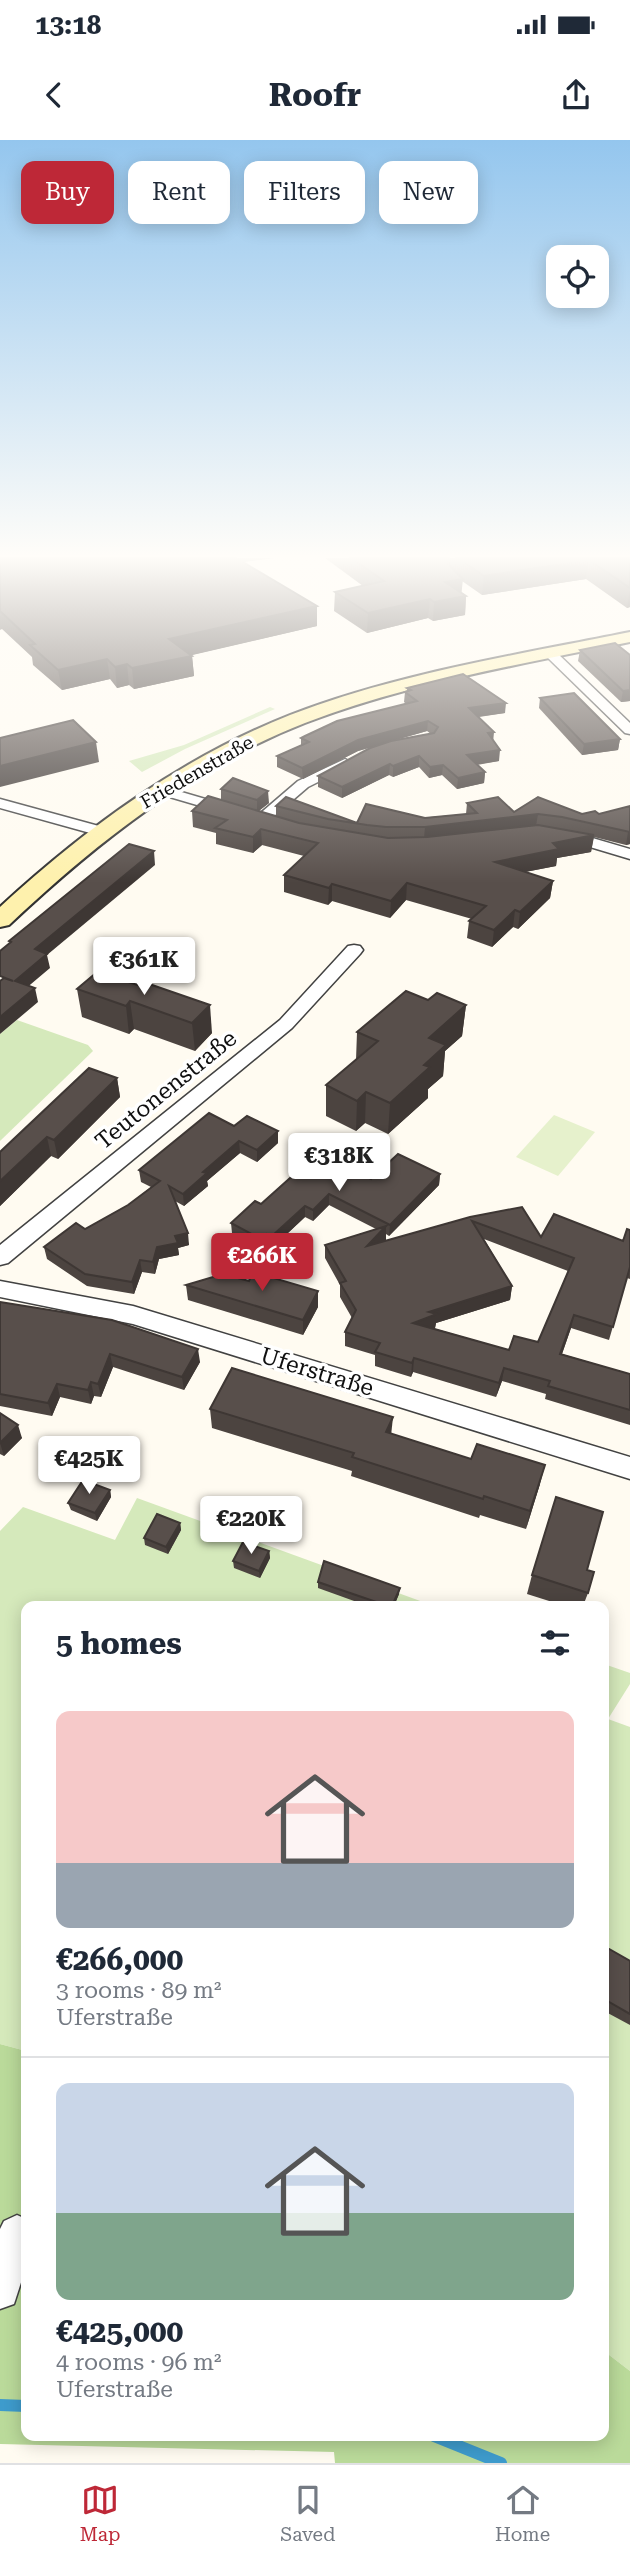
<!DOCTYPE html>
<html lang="en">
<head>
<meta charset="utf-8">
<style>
  :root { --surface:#fff; --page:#f2f2f3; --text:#1f2937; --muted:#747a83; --line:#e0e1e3; --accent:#be2837 }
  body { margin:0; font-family:"Roboto Serif",serif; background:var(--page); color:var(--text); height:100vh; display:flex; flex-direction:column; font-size:26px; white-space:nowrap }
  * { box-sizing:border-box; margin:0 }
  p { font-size:23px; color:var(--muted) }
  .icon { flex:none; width:38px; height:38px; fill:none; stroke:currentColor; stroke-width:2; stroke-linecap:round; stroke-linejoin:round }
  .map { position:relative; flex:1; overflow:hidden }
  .drawer { position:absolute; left:21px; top:1461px; width:588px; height:840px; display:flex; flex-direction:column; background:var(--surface); border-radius:14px; box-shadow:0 4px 18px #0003 }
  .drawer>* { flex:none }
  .top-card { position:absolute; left:21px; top:21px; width:588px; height:63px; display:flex; gap:14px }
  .fabs { position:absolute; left:546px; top:105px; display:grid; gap:14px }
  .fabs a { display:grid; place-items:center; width:63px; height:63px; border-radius:14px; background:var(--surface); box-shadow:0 4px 18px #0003; font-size:35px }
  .price { position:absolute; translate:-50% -60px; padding:0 16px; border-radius:7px; background:#fff; color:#222; font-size:23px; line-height:46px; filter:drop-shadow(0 2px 4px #0008) }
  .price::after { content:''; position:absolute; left:50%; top:42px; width:21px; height:16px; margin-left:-10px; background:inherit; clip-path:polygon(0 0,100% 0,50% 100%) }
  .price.active { background:var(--accent); color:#fff }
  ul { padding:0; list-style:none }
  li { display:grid; align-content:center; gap:14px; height:371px; padding:0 35px }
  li+li { border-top:2px solid var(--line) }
  li span { display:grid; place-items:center; height:217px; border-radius:14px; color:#555 }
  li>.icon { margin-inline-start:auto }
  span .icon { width:126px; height:126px; fill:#fffc; stroke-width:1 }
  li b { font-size:30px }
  h2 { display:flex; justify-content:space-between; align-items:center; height:84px; padding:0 35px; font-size:30px }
  .pill { padding:0 24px; border-radius:14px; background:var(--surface); box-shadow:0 4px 18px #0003; font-size:24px; line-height:63px }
  .pill.active { background:var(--accent); color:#fff }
  .status { display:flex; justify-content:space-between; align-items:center; height:49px; padding:0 35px; background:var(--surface); direction:ltr }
  .status svg { height:19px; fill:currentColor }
  header { display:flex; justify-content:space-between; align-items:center; height:91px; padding:0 35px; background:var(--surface); font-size:32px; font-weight:700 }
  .menu { display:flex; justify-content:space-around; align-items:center; height:98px; border-top:2px solid var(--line); background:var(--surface); font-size:19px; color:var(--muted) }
  .menu a { display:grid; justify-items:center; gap:4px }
  .menu .active { color:var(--accent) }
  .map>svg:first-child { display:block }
  .green { fill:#d5e9bb }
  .forest { fill:#bada9a }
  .pitch { fill:#e6f1cc }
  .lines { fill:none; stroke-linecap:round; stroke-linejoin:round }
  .stream { stroke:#3e9bcc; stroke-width:12 }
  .street-casing { stroke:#424242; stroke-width:3 }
  .secondary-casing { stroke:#313131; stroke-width:4 }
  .street { fill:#fff; fill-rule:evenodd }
  .secondary { fill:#fef1ad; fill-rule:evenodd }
  .wall { fill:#4c4440; fill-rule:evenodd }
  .shaded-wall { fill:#3e3734 }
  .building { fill:#584f4b; stroke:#3e3734; stroke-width:2; fill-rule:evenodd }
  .labels { text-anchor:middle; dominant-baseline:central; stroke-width:7; stroke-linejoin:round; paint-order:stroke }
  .far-street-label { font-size:19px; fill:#0f0f0f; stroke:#fff }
  .street-label { font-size:23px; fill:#0f0f0f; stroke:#fff }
</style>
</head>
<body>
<div class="status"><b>13:18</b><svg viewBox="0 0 49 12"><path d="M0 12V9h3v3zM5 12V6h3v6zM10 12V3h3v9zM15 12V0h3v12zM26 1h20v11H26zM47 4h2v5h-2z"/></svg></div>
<header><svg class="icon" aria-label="back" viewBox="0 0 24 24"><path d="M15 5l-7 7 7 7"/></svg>Roofr<svg class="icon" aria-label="share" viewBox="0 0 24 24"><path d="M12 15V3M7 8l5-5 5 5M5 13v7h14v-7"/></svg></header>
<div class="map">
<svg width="630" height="2323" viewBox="0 0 630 2323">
  <rect width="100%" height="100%" fill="#fffbf1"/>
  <g class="green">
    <path d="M270,567l5,2 -90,40 -43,23 -13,-11 55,-16z"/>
    <path d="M17,880l71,25 5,6 -93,90v-107z"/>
    <path d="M137,1358l297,108h-408v445l-26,-7v-513l23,-24 92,33z"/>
    <path d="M604,1524l26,9v11l-22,35 22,8v644l-26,-20z"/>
  </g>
  <path class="forest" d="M0,1904l26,7v385h578v-85l26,20v92h-295l-1,-11 -334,-8z"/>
  <path class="pitch" d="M554,975l41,17 -37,44 -42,-19z"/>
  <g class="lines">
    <g class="stream">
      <path d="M0,2265l26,1"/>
      <path d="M434,2296l67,27"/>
    </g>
    <g class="street-casing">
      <g id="street">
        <path d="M551,510l4,1 75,72v11l-5,-1 -78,-76 -2,-3z"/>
        <path d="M345,619l7,4 -2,3 -42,21 -42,36h-10l-3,-3 3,-3 42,-36z"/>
        <path d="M161,646l75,22 2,3 -7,4 -75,-22 -2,-3z"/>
        <path d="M0,659l106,29 3,3 -8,5 -101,-28z"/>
        <path d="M565,690l65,19v10l-70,-21 -3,-3 3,-3z"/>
        <path d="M354,805l6,1 3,4 -3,4 -68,74 -284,235 -8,2v-20l280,-225 68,-74z"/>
        <path d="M0,1141l133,25 497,151v22l-497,-155 -133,-27z"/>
        <path d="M17,2075l9,4v48l-12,37 -14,5v-80l4,-8z"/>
      </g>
    </g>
    <g class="secondary-casing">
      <path id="secondary" d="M630,492v10c-109,22 -220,41 -325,81 -113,44 -209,120 -296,202l-9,2v-20c86,-79 181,-149 290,-192 109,-42 226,-60 340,-83z"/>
    </g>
    <use href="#street" class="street"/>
    <use href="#secondary" class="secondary"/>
  </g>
  <g class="wall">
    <path d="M0,418h274l-31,4 74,64 -126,29 1,1 2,20 -60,13 -5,-4 -12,3 -7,-9 -48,11 -29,-25 -1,-8 -30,-28 -2,1z"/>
    <path d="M325,418h305v49l-3,1 -41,-29 -104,16 -20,-14 -1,12 5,3 -1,19 -32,6 -5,-3 -61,15 -33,-22 1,-19 28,-6z"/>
    <path d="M580,510l50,5v46l-9,1 -43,-41z"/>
    <path d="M407,548l98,25 -26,4 14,23 6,21 -22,4 8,7 -1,11 -27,6 -15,-14 -13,3 -10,-11 -26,10 -4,-2 -47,23 -24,-11v-11l68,-33 -28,8 -55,28 -26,-12v-11l24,-11v-7l105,-34 -2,-2 1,-10 2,-1zM427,591l4,3 -36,6z"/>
    <path d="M540,558l80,41 -2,11 -36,5 -43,-47z"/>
    <path d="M221,649l48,14 -10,8 17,5v-10l81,17 109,-9 1,-11 47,9 85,2 31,-8v38l-4,1 -32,-8 -3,15 -34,6 -1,8 -31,6 28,9 -3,17 -32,31 -5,-2 -21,20 -25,-9 2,-17 3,-2 -66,-19 -16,18 -58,-17 -4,4 -44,-13v-17l20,-19 -42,-11 -9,8 -37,-9v-11l-23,-6 -1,-16 29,-11z"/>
    <path d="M144,848l68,45 -17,18 -61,-22 -5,5 -47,-17 -5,-28z"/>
    <path d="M428,860l38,5 -4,31 -17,15 -2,25 -15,13v9l-40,36 -23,-11 -9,8 -30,-15v-31l30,-25 1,-28z"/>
    <path d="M117,938l3,19 -62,62 -7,-3 -51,50v-54z"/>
    <path d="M234,986l44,5v12l-21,19 -17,-9 -33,28 1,5 -24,20 -9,-5 14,44 -11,3 1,7 -20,4 -4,15 -13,-2 -8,22 -47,-8 -40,-27 -3,-12 41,-18 43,-24 23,-18 -10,-5 -2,-12z"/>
    <path d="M440,1034l-1,11 -50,51 -3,-2v6l-2,1 86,-24 71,20 82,4 7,-11v49l-3,-1 -18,62 -38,-12 -9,26 68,20v51l-85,-26 1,-5 -44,-13 -6,16 -83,-25 -2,5 -36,-11v-11l-30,-9v-14l7,-14 -12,-21v-12l-15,-27v-13l51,-16 -47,-24 -16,16 -8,-4 -32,30 -5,-3 -6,6 -30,-17 -1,-10 30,-19 110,-25zM484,1099l84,32 -30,71 -29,8 -76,-22h2l1,-5 74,-23 2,-14z"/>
    <path d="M249,1141l69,10v16l-15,28 -115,-35 -2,-15z"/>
    <path d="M0,1162l200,60 -16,28 -71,-23 -12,30 -7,-1 -3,8 -31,-7 -8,19 -52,-10z"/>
    <path d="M210,1269l181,25 149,50 -14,45 -46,-14 -1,3 -128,-42 1,-5 -140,-43z"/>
    <path d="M0,1273l22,25 -18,18 -4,-2z"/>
    <path d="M110,1350l1,7 -14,24 -26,-11 -3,-7z"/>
    <path d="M180,1383l1,7 -13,24 -23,-9 -1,-7z"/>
    <path d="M269,1411l1,7 -10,20 -26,-10 -1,-7z"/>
    <path d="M587,1430l1,23 -5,13h-18l-38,-12 5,-19z"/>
    <path d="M318,1442l81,12 -5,12h-26l-50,-18z"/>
    <path d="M604,1806l26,15v64l-26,-14z"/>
  </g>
  <g class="shaded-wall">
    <path d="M217,418h57l-57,7z"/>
    <path d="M448,418h3l-1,15 -5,-12z"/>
    <path d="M589,420l-3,19 -104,16 2,-19z"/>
    <path d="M463,439l-2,18 5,-1 -1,19 -32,6 1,-19 11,-20z"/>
    <path d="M630,450v17l-3,1z"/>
    <path d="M430,459l-2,19 -61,15 1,-20z"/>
    <path d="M317,466v20l-146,34 -2,-21z"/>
    <path d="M192,516l2,20 -60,13 -2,-21z"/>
    <path d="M107,519l3,20 -48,11 -4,-20z"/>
    <path d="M127,524l2,21 -12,3 -2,-21z"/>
    <path d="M630,550v11l-9,1 2,-11z"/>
    <path d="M506,563l-1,10 -37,5 1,-10z"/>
    <path d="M428,581l-1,10 -69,20 -55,28 -1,-11 56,-28z"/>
    <path d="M494,592l-1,11 -5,-10z"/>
    <path d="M620,599l-2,11 -36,5 2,-11z"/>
    <path d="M96,602l3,20 -99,25v-21z"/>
    <path d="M500,610l-1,11 -33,5 1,-11z"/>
    <path d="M419,616v11l-26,10v-11z"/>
    <path d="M390,624l-1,11 -47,23v-11z"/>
    <path d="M443,625l-1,10 -13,3 1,-11z"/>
    <path d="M485,632l-1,11 -27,6 1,-11z"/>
    <path d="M268,651l1,12 -12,9v-12z"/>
    <path d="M538,674l-2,12 -112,13 1,-12z"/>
    <path d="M261,689l1,16 -9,8v-16z"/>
    <path d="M628,692h2v12l-4,1z"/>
    <path d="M594,695l-3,17 -34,6 -1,8 -63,12 2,-16 58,-19z"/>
    <path d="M154,711l1,14 -108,90 3,13 -32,27 -3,-14 20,-32z"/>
    <path d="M553,741l-3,17 -32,31 2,-17z"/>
    <path d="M407,743l-1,17 -16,18 1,-17z"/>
    <path d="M332,744v17l-4,4 1,-17z"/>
    <path d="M515,770l-2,17 -21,20 2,-17z"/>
    <path d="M35,848l3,14 -38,32v-17z"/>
    <path d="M130,861l4,28 -5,5 -3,-28z"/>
    <path d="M210,865l2,28 -17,18 -3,-28z"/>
    <path d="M466,865l-4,31 -17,15 -2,25 -15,13v9l-40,36 2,-31 39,-65z"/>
    <path d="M117,938l3,19 -62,62 -4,-19z"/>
    <path d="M366,952l-1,31 -9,8 1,-30z"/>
    <path d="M278,991v12l-21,19v-12z"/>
    <path d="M47,997l4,19 -51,50v-25z"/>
    <path d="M239,1001l1,12 -33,28 1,5 -24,20 -1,-12 20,-22z"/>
    <path d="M440,1034l-1,11 -50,51 1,-11z"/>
    <path d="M329,1054v11l-16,16v-11z"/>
    <path d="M305,1066v11l-32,30 -1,-11z"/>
    <path d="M386,1086v14l-20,20 1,-14z"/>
    <path d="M188,1093l1,12 -11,3 1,7 -20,4 -4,15 -2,-12 4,-15 18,-11z"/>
    <path d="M267,1094l1,10 -6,6 -1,-11z"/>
    <path d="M140,1120l2,12 -8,22 -2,-12z"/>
    <path d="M512,1146l-2,14 -74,23 -1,5 -23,8 1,-13 16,-11z"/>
    <path d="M318,1151v16l-15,28v-15z"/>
    <path d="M574,1175l-3,13 -14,40 3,-14z"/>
    <path d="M198,1209l2,13 -16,28 -2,-13z"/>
    <path d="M110,1214l3,13 -12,30 -3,-13z"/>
    <path d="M414,1218l-1,14 -2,5 1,-14z"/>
    <path d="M504,1228l-2,13 -6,16 3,-14z"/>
    <path d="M91,1242l3,14 -3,8 -3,-14z"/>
    <path d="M57,1244l3,13 -8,19 -4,-13z"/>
    <path d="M393,1277l-2,19 -5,-4z"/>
    <path d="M18,1285l4,13 -18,18 -4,-13z"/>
    <path d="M545,1325l-5,19 -14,45 4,-18z"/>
    <path d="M110,1350l1,7 -14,24 -2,-8z"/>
    <path d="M180,1383l1,7 -13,24 -2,-7z"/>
    <path d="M269,1411l1,7 -10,20 -1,-7z"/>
    <path d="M400,1448l-1,6 -5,12h-2z"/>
  </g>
  <g class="building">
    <path d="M0,418h236l81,48 -148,33 23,17 -60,12 -5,-4 -12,3 -8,-8 -49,11 -28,-25 5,-1 -35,-33z"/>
    <path d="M351,418h97l-3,3 18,18 -18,3 21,14 -32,6 -4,-3 -62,14 -33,-21 49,-11z"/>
    <path d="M458,418h172v30l-41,-28 -105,16z"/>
    <path d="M615,503l15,12v35l-7,1 -43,-41z"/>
    <path d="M463,534l43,29 -37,5 25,24 -6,1 12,17 -33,5 18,17 -27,6 -15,-13 -13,2 -11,-11 -26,10 -3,-2 -48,23 -24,-11 52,-28 21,-7 43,-8 4,-6 -10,-6 -70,19 -56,28 -25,-12 32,-14 -8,-4 4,-2 32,-15 80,-20 -12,-9 6,-2 -4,-2z"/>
    <path d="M574,553l46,46 -36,5 -44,-46z"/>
    <path d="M73,580l23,22 -96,24v-28z"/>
    <path d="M233,638l35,13 -11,9 -36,-11z"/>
    <path d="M208,656l91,27 89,15 39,-1 111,-12 56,10 -41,8 6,6 -64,13 58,19 -33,31 -5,-2 -21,20 -25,-9 17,-15 -79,-23 -16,18 -59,-17 -3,4 -45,-13 34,-32 -57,-14 -8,8 -38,-9 12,-8 -35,-9z"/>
    <path d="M286,657l71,26 9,-19 59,14 52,-5 -10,-10 31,-6 16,15 24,-15 44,17 13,-3 4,3 31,-8v26l-68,-15 -24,-3 -113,13h-39l-19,-2 -39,-6 -52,-13z"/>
    <path d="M129,704l25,7 -119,98 12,5 -32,27 20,7 -35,29v-36l4,-3 9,3 -13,-5v-25l11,-9 -2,-1z"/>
    <path d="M97,832l47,15 -2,3 7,-6 61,21 -18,18 -62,-22 -4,5 -49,-17z"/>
    <path d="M406,851l22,9 9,-7 29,12 -37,33 17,7 -22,20 6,2 -40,36 -24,-11 -9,9 -31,-16 52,-44 -21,-9z"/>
    <path d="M89,928l28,10 -63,62 -7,-3 -47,44v-29z"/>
    <path d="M209,973l25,13 13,-10 31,15 -21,19 -18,-9 -36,31 4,1 -24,21 -14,-8 19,47 -13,3 3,7 -21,4 -4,15 -13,-2 -8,22 -47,-8 -41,-27 32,-24 9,6 43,-24 32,-24 -21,-11z"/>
    <path d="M318,1013l53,26 27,-25 42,20 -50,51 -61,-31 -16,16 -8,-4 -33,30 -5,-2 -6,5 -30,-16 24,-22 6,3z"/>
    <path d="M522,1067l19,30 13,-23 69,27 4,-12 3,1v37l-17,60 -39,-12 -14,39 70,20v36l-82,-24 2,-5 -46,-13 -5,15 -85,-25 -2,5 -37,-11 5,-9 -35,-11 11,-22 -16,-27 6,-2 -21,-36 61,-19 -19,20 103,-29zM472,1081l102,37 -36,84 -24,-6 -5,14 -96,-27 24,-9 -8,-2 83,-26z"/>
    <path d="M253,1132l65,19 -15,29 -117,-35 37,-11 26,7z"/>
    <path d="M0,1162l112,18 86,29 -16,28 -72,-23 -12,30 -7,-2 -3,8 -31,-6 -9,19 -48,-9z"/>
    <path d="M232,1228l161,49 -7,15 85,27 6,-15 68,21 -15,46 -46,-15 -1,3 -131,-42 2,-4 -144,-44z"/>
    <path d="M0,1273l18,12 -18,18z"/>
    <path d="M83,1340l27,10 -15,23 -27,-10z"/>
    <path d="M556,1357l47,15 -16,58 7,2 -6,21 -56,-18z"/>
    <path d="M157,1374l23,9 -14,24 -22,-9z"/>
    <path d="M243,1402l26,9 -10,20 -26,-10z"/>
    <path d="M324,1421l76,27 -8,18h-4l-70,-24z"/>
    <path d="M604,1806l26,15v53l-26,-15z"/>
  </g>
  <linearGradient id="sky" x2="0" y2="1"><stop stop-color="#94c6ee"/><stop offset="0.56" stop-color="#fffdf9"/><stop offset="1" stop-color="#fffdf9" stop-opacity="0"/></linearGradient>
  <rect width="630" height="743" fill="url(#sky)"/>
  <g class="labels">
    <g class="far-street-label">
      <text transform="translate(197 632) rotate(-30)">Friedenstraße</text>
    </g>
    <g class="street-label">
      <text transform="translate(166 950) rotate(-39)">Teutonenstraße</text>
      <text transform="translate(317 1232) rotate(17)">Uferstraße</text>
    </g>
  </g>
</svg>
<div class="fabs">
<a><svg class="icon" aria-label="locate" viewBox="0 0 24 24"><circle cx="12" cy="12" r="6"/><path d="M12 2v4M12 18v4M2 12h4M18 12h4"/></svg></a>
</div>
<b class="price" style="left:144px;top:857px">€361K</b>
<b class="price" style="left:339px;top:1053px">€318K</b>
<b class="price active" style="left:262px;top:1153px">€266K</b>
<b class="price" style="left:89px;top:1356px">€425K</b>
<b class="price" style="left:251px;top:1416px">€220K</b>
<div class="top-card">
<a class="pill active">Buy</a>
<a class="pill">Rent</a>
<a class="pill">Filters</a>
<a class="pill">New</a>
</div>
<section class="drawer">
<h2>5 homes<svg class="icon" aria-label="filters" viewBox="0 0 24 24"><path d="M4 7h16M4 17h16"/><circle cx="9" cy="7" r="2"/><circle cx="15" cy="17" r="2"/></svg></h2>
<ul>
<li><span style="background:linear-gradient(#f6c9c9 70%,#9aa5b1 0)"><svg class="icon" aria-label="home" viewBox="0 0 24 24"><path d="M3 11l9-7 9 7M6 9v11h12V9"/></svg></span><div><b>€266,000</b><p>3 rooms · 89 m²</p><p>Uferstraße</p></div></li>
<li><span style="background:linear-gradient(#c9d6e8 60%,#7fa58c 0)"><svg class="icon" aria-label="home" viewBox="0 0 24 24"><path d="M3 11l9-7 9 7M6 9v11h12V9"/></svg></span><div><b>€425,000</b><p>4 rooms · 96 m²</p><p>Uferstraße</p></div></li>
</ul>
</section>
</div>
<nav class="menu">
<a class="active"><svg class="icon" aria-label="map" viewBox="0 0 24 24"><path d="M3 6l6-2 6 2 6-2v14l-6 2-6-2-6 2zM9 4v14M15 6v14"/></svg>Map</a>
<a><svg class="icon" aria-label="saved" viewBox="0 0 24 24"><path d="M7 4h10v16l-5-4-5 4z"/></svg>Saved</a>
<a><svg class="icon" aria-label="home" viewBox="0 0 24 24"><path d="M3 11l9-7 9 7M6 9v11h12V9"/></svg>Home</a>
</nav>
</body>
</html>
